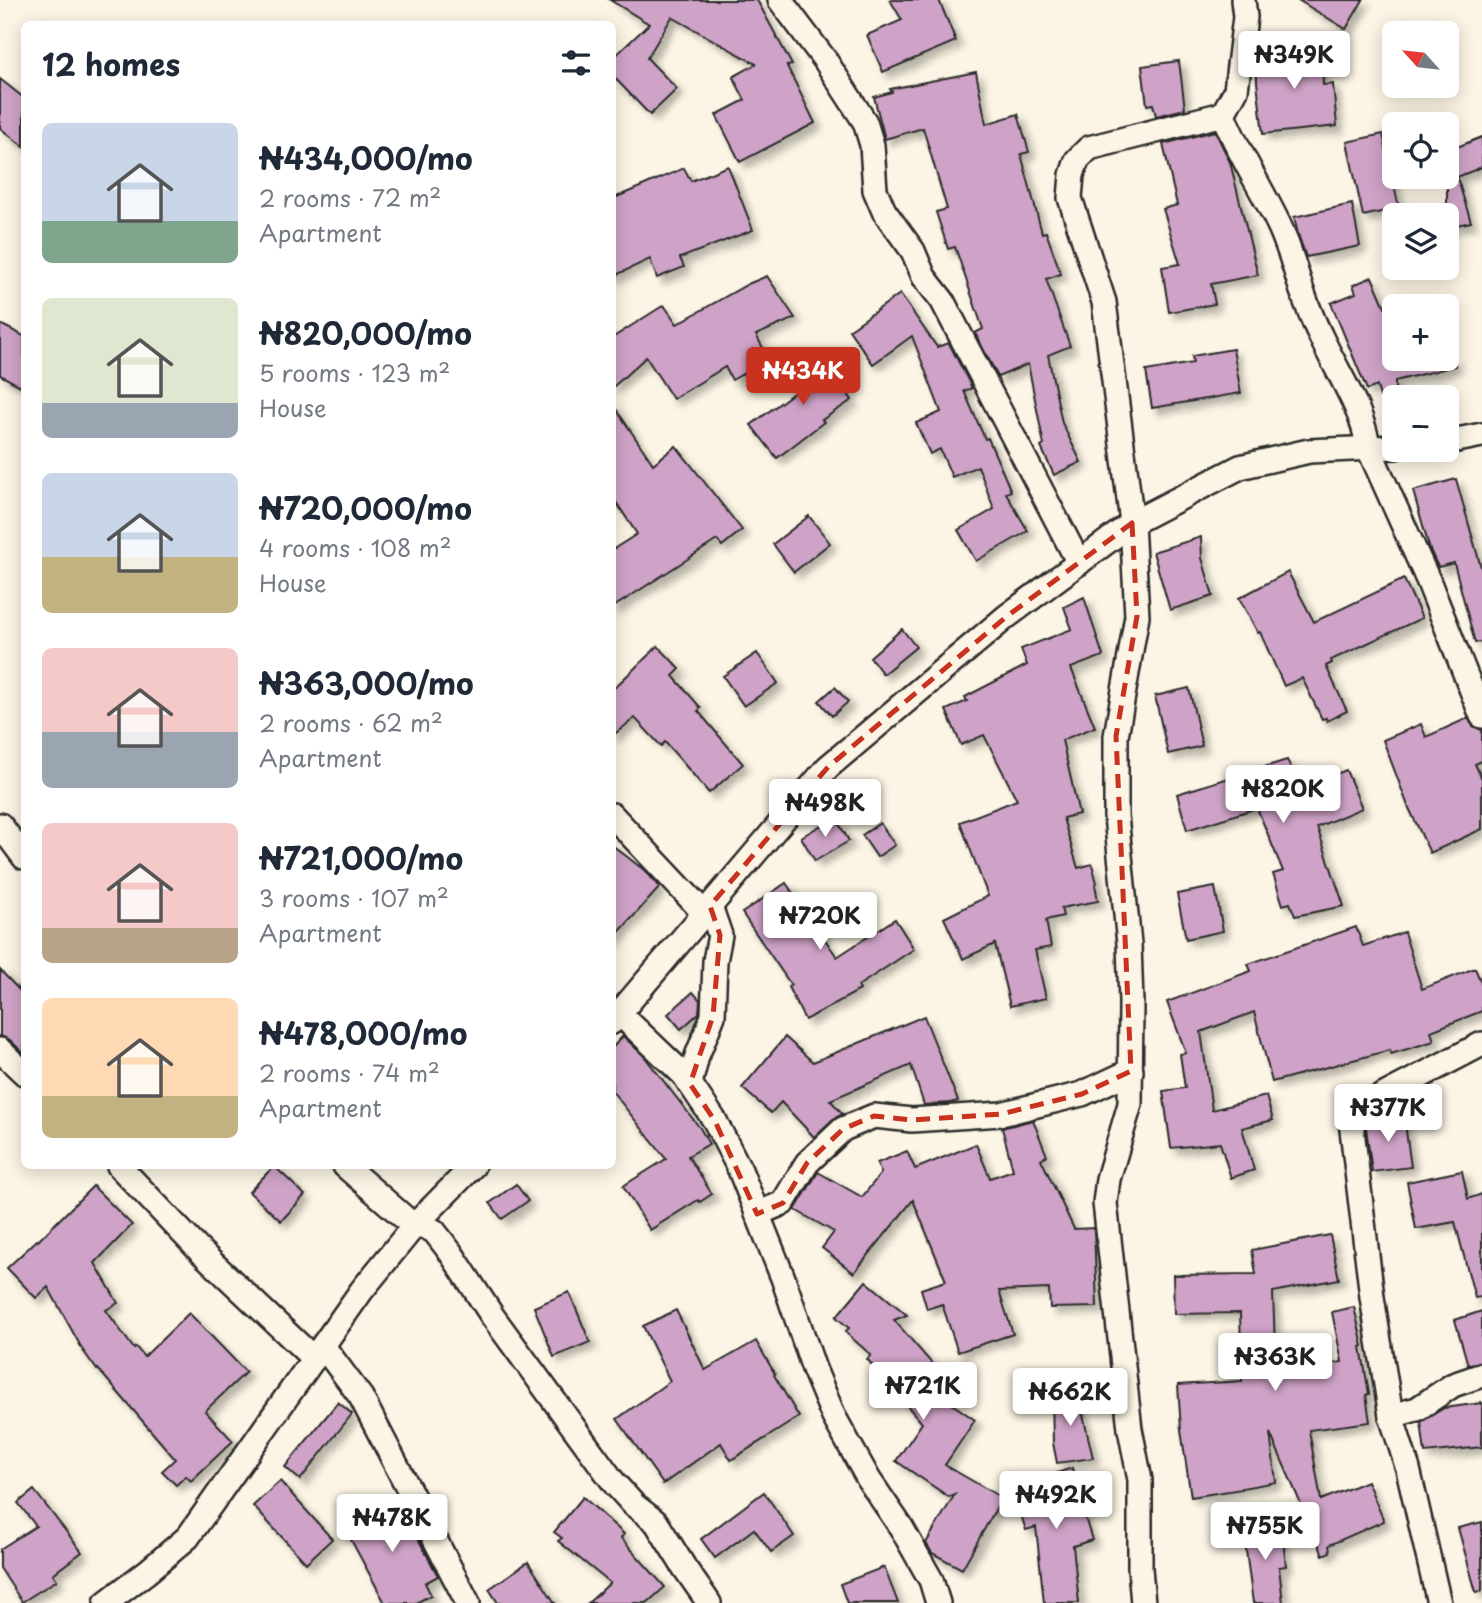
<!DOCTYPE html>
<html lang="en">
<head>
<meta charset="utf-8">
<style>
  :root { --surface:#fff; --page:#f6f6f7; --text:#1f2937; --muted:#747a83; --accent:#c8321e }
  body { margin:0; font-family:"Playpen Sans",sans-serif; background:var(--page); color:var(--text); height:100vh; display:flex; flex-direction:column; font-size:26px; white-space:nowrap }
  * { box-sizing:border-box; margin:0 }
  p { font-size:23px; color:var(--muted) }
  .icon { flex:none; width:38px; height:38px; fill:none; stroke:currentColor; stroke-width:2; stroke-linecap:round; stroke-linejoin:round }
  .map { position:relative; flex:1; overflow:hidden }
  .details { position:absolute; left:21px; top:21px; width:595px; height:1148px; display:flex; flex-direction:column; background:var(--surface); border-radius:10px; box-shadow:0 4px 18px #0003 }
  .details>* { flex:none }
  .needle { width:46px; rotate:297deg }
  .fabs { position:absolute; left:1382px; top:21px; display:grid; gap:14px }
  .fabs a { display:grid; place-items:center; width:77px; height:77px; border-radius:10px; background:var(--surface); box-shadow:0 4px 18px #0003; font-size:35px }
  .price { position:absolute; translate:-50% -60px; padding:0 16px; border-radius:7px; background:#fff; color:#222; font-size:23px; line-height:46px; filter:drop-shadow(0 2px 4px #0008) }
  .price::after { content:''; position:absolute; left:50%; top:42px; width:21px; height:16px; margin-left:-10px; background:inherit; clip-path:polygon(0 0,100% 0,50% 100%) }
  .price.on { background:var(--accent); color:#fff }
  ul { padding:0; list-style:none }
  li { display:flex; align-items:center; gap:21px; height:175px; padding:0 21px }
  li span { display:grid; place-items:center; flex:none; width:196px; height:140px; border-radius:10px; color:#555 }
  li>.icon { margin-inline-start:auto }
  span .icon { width:84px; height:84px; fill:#fffc; stroke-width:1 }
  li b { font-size:30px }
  h2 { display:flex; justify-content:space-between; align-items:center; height:84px; padding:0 21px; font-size:30px }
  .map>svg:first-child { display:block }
  .building { fill:#cfa3c7; stroke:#2b2b2b; stroke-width:2; filter:url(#shadow) }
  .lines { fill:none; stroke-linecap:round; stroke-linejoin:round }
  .street-casing { stroke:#2b2b2b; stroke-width:28 }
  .street { stroke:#fcf5e5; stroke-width:23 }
  .marked { fill:none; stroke:#c8321e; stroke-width:5; stroke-dasharray:14 9; stroke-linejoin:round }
</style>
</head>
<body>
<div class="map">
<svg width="1482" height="1603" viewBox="0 0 1482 1603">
  <defs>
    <filter id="shadow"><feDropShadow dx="6" dy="6" stdDeviation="3.5" flood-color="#0004"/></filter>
  </defs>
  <rect width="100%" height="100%" fill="#fcf5e5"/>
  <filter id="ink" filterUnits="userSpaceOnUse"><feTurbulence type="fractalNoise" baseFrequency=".0143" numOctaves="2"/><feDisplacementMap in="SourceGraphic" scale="14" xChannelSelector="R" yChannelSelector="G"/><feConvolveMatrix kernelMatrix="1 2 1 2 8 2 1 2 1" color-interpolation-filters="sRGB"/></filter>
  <g filter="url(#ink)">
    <g class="building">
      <path d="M610,0h147l35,65 -5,1 28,57 -75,39 -24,-47 29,-15 -12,-23 23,-13 -84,-47 -25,41 30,31 -27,26 -38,-40v-16l37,-35z"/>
      <path d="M890,0h49l17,41 -73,31 -16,-37 35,-15z"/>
      <path d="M1298,0h65l-17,29z"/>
      <path d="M1322,48l1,37 10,-1 4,42 -74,8 -6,-52 -1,-32z"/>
      <path d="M1179,61l6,48 -29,7 -3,-12 -6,1 -5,-39z"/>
      <path d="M976,72l10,52 32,-10 11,38 -8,2 21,79 4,-1 15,42 -15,5 24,67 -22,9 14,68 19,39 -27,13 -13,-28 3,-2 -16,-81 -30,13 -23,-44 8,-4 -28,-82 -7,2 -12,-37 11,-3 -24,-81 -38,11 -11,-42 18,-5 -2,-3z"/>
      <path d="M0,79l24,19v49l-24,-19z"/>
      <path d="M1215,131l15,31 28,113 -47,9 4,20 -46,8 -7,-45 18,-3 -17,-55 14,-4 -14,-61z"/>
      <path d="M1383,134l16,74 -36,8 -16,-74z"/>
      <path d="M1482,137v30l-25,10 14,45 -24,5v-76z"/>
      <path d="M728,166l25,64 -73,28 4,9 -27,11 -7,-19 -38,18v-78l72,-31 7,13z"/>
      <path d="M1352,204l8,42 -54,11 -8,-23 -4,-17z"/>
      <path d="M767,276l28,42 -39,17 13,24 -37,21 -7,-13 -52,32 -27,-42 -34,31v-50l52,-33 13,19 71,-40z"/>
      <path d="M1372,277l13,30 10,-2v54h59l1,7 -60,15v47l-6,1 -12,-43 -10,4 -36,-87 25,-10 -3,-8z"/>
      <path d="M900,294l37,53 12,-4 23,45 -8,3 21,48 3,-1 23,53 -5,2 22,38 -52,30 -18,-31 36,-21 -16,-43 -26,11 -12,-28 -10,5 -14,-31 25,-11 -29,-76 -39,28 -24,-34z"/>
      <path d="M0,324l24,12v52l-24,-13z"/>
      <path d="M1233,349l8,44 -89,15 -6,-37 47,-8 -1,-7z"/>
      <path d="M818,351l34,49 -30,20 2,2 -47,36 -26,-33 53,-40 -11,-16z"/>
      <path d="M612,403l41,61 23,-18 66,84 -20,16 -5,-6 -105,68v-58l25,-16 -25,-38z"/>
      <path d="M1456,479l26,92v71l-7,1 -21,-80 -16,4 -8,-17 -17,-59z"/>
      <path d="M809,516l21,27 -36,29 -21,-28z"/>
      <path d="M1201,537l1,21 11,38 -43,14 -17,-58z"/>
      <path d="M1288,572l26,50 90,-43 18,39 -91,42 1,3 -6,3 21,45 -20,10 -1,-3 -4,1 -20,-41 -18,8 -24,-54 -2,1 -19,-35z"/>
      <path d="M1084,597l19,59 -32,12 24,59 -33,13 17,74 -16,4 15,50 14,-4 5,19 -2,1 3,17 -37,7 2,8 -17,4 5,27 -16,3 11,48 -36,8 -15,-62 -32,15 -19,-41 44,-22 -28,-74 57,-22 -33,-65 -23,10 -15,-35 21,-9 -2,-4 62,-32 -6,-16 51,-20 -8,-22z"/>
      <path d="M902,629l14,18 -33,27 -13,-17z"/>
      <path d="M658,646l22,23 -7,7 28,32 -3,3 45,53 -34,29 -44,-51 -4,4 -26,-28 -23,18v-46z"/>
      <path d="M757,653l21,30 -34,23 -21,-30z"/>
      <path d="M835,687l13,15 -16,14 -13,-15z"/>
      <path d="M1189,688l13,58 -34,8 -13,-58z"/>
      <path d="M1468,718l5,8 9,4v31l-7,3 7,15v50l-52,24 -22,-47 -25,-66 38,-16 5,13z"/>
      <path d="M1287,760l15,28 44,-18 16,38 -45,19 27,79 -49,10 -5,-13 -7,2 -10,-31 10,-3 -26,-63 -70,22 -10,-36z"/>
      <path d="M835,817l14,24 -34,20 -14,-24z"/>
      <path d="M880,823l15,22 -18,12 -15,-22z"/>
      <path d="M612,845l32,25 16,17 -48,53z"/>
      <path d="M786,883l51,74 58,-38 19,30 -56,37 2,4 -55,30 -17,-33 3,-2 -49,-72z"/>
      <path d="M1215,887l8,44 -37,8 -9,-45z"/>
      <path d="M1356,927l7,19 41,-14 18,57 53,-21 7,17v26l-51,20 3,10 -43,13 -1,-4 -118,32 -18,-70 -53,20 11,78 54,-14 7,24 -31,8 12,42 -23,8 -11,-35 -49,5 -8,-57 22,-3 -5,-34 6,-1 -19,-51 84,-31 -3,-7z"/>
      <path d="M0,970l24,25v59l-14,-14 -10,-4z"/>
      <path d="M693,992l7,8 -1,13 -18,16 -13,-15z"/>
      <path d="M924,1016l34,85 -8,2 -26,2 -13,-40 -81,35 13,14 -10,5 -19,18 -33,-35 -10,11 -29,-25 43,-51 28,25z"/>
      <path d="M623,1036l21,20 56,72 9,16 -21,12 24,38 -12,8 -2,-2 -48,30 -27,-44 43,-27 -54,-68v-43z"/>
      <path d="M1404,1116l7,51 -39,5 -7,-51z"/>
      <path d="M1033,1120l14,36 -6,3 33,70 20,-1 3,79 -47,1 -1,-19 -50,2 14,43 -55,18 -16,-48 -15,5 -6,-20 25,-8 -33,-81 -59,73 -32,-25 12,-16 -39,-22 23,-38 44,25 19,-24 -4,-10 30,-12 8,18 61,-25 14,34 23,-8 -11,-42z"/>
      <path d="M274,1166l31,29 -24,26 -32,-29z"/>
      <path d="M1462,1171l6,28 14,-5v103l-7,1 -20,-76 -39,7 -9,-47z"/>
      <path d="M516,1184l12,17 -26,18 -12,-16z"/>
      <path d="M93,1186l39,39 -37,38 23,40 -12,7 28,39 2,-2 8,10 45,-44 57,59 -41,39 28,30 -42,40 -5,-5 -10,9 -14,-14 13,-12 -77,-90 -1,1 -18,-25h1l-32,-58 -12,11 -29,-30 30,-28 1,1z"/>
      <path d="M1330,1235l9,44 -66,13 3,82 66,-12 -10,-50 22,-5 9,39 -2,1 8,47 -3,1 4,27 -61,8 12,70 46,-19 17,40 -55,24 1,7 -7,3 -53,-122 6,49 -34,6v1l-51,8 -10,-67 -3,-45 64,-4 -2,-68 -66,1 -1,-39 83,-1 -4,-24z"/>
      <path d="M866,1281l41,34 -13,5 53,61 -12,11 40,28 -30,45 57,33 -40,71 -30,-16 -6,-10 29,-49 -6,3 -53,-36 26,-38 -55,-64 4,-4 -26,-23 4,-4 -13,-11z"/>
      <path d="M569,1292l21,50 -36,15 -20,-50z"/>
      <path d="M676,1310l29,60 51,-29 19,33 -1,1 25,42 -68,43 -10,-17 -58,41 -46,-65 53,-38 -27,-55z"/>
      <path d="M1482,1311v50l-14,4 -13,-45z"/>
      <path d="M1077,1389l16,69 -36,5 -4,-20 -1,-48z"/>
      <path d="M338,1402l14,12 -52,66 -15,-13z"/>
      <path d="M1482,1403v44l-57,6 -4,-31 23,-14z"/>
      <path d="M1072,1468l14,42 -3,1 9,29 -19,6 6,57h-35l-8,-76 -10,3 -14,-42z"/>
      <path d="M280,1481l52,58 -26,24 -53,-57z"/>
      <path d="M34,1490l48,62 -29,22 4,6 -35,22 -22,-34v-19l36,-23 -18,-23z"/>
      <path d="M764,1492l30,44 -23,16 -17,-23 -39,29 -14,-19z"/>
      <path d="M396,1497l42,79 -13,7 6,12 -15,8h-31l-42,-78z"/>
      <path d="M583,1497l41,37 -3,4 44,49 -18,16h-59l22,-20 -52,-42 4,-3 -8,-6z"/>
      <path d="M1482,1522v69l-6,1 -18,-64z"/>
      <path d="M1281,1523l5,43 -7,1 4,36h-30l-10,-75z"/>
      <path d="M528,1562l27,41h-57l-9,-14z"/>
      <path d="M884,1567l14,36h-51l-7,-19z"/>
    </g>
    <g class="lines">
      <g class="street-casing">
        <g id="street">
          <path d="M780,0l45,60 40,62 7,23 3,45 9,21 29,40 11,26 18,23 137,263"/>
          <path d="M1243,0l2,17 -9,73 -13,24c15,39 38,73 56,111 10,21 16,44 23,66 6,17 13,34 21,50 18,38 38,65 46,108l59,131 54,136"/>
          <path d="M1447,442l35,-7"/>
          <path d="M612,815l93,99"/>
          <path d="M0,825l24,32"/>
          <path d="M612,1016l8,-2 64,61 31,46 25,49 43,108 31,91 20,48 35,63 32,47 30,53 7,23"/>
          <path d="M612,1022l216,-255 178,-150 126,-94 108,-56 69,-16 86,-4"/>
          <path d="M0,1050l24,23"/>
          <path d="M690,1084l7,-28 16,-40 2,-55 5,-26 -10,-29"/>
          <path d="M119,1166l81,85 114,108"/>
          <path d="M345,1166l69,60h9l11,5 17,22 42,64 122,167 19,21 22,17 28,45 25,36"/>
          <path d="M757,1214l26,-11 24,-40 36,-34 31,-13 38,4 89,-6 81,-20 49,-23"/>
          <path d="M323,1346l38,51 107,206"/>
          <path d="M1391,1416l26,-7 36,-24 29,-10"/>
          <path d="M106,1603l42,-32 40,-34 174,-247 52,-64 59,-60"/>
          <path d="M1143,1603l-3,-35v-88l-10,-51 -25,-226 3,-24 22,-75 1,-101 -2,-59 -13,-128v-80l21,-120 -5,-93 -28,-221 -34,-104 2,-23 5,-15 12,-12 134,-34"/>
          <path d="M1439,1603l-31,-134 -17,-53 -19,-119 -22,-184 132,-69"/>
        </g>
      </g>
      <use href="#street" class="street"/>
    </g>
  </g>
  <path class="marked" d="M1132,523l5,93 -21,120 15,335 -49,23 -81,20 -89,6 -38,-4 -31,13 -36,34 -24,40 -26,11 -42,-93 -25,-37 23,-68 7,-81 -10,-29 118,-139 178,-150z"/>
</svg>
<div class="fabs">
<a><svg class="needle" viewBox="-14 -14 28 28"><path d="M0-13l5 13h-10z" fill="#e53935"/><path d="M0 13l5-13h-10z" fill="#747a83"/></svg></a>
<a><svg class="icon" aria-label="locate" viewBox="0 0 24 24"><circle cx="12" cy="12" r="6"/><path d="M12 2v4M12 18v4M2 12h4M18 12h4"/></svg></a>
<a><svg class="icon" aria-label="layers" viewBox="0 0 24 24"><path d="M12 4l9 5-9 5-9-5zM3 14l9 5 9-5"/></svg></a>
<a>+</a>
<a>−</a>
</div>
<b class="price" style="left:1294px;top:91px">₦349K</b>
<b class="price on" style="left:803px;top:407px">₦434K</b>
<b class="price" style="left:1283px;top:825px">₦820K</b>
<b class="price" style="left:825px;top:839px">₦498K</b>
<b class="price" style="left:820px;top:952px">₦720K</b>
<b class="price" style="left:1388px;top:1144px">₦377K</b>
<b class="price" style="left:1275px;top:1393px">₦363K</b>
<b class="price" style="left:923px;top:1422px">₦721K</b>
<b class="price" style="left:1070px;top:1428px">₦662K</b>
<b class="price" style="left:1056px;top:1531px">₦492K</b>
<b class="price" style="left:392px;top:1554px">₦478K</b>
<b class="price" style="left:1265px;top:1562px">₦755K</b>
<section class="details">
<h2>12 homes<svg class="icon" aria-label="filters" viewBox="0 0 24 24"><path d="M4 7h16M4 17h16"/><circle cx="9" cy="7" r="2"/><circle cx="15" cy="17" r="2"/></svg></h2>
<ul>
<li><span style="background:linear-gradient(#c9d6e8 70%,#7fa58c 0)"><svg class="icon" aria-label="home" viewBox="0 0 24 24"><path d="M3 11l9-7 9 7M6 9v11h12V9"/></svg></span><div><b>₦434,000/mo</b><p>2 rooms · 72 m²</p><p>Apartment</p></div></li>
<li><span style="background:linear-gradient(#dfe7d0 75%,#9aa5b1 0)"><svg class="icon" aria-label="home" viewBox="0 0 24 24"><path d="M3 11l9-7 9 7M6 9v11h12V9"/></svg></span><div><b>₦820,000/mo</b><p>5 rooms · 123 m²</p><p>House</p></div></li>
<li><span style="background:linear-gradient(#c9d6e8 60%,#c2b280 0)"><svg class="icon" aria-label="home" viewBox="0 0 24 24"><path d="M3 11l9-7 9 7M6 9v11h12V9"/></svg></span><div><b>₦720,000/mo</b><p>4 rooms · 108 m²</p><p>House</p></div></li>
<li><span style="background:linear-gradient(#f6c9c9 60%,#9aa5b1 0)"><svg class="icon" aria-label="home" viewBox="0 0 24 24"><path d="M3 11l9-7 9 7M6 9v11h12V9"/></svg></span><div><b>₦363,000/mo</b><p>2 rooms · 62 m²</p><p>Apartment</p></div></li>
<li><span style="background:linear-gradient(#f6c9c9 75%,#b9a48a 0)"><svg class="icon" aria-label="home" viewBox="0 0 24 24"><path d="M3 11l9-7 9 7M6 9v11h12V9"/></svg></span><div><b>₦721,000/mo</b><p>3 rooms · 107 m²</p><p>Apartment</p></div></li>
<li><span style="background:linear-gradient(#ffd9b3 70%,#c2b280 0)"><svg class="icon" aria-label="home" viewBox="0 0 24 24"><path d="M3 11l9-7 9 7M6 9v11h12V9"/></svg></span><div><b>₦478,000/mo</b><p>2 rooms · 74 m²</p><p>Apartment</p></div></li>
</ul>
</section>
</div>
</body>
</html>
